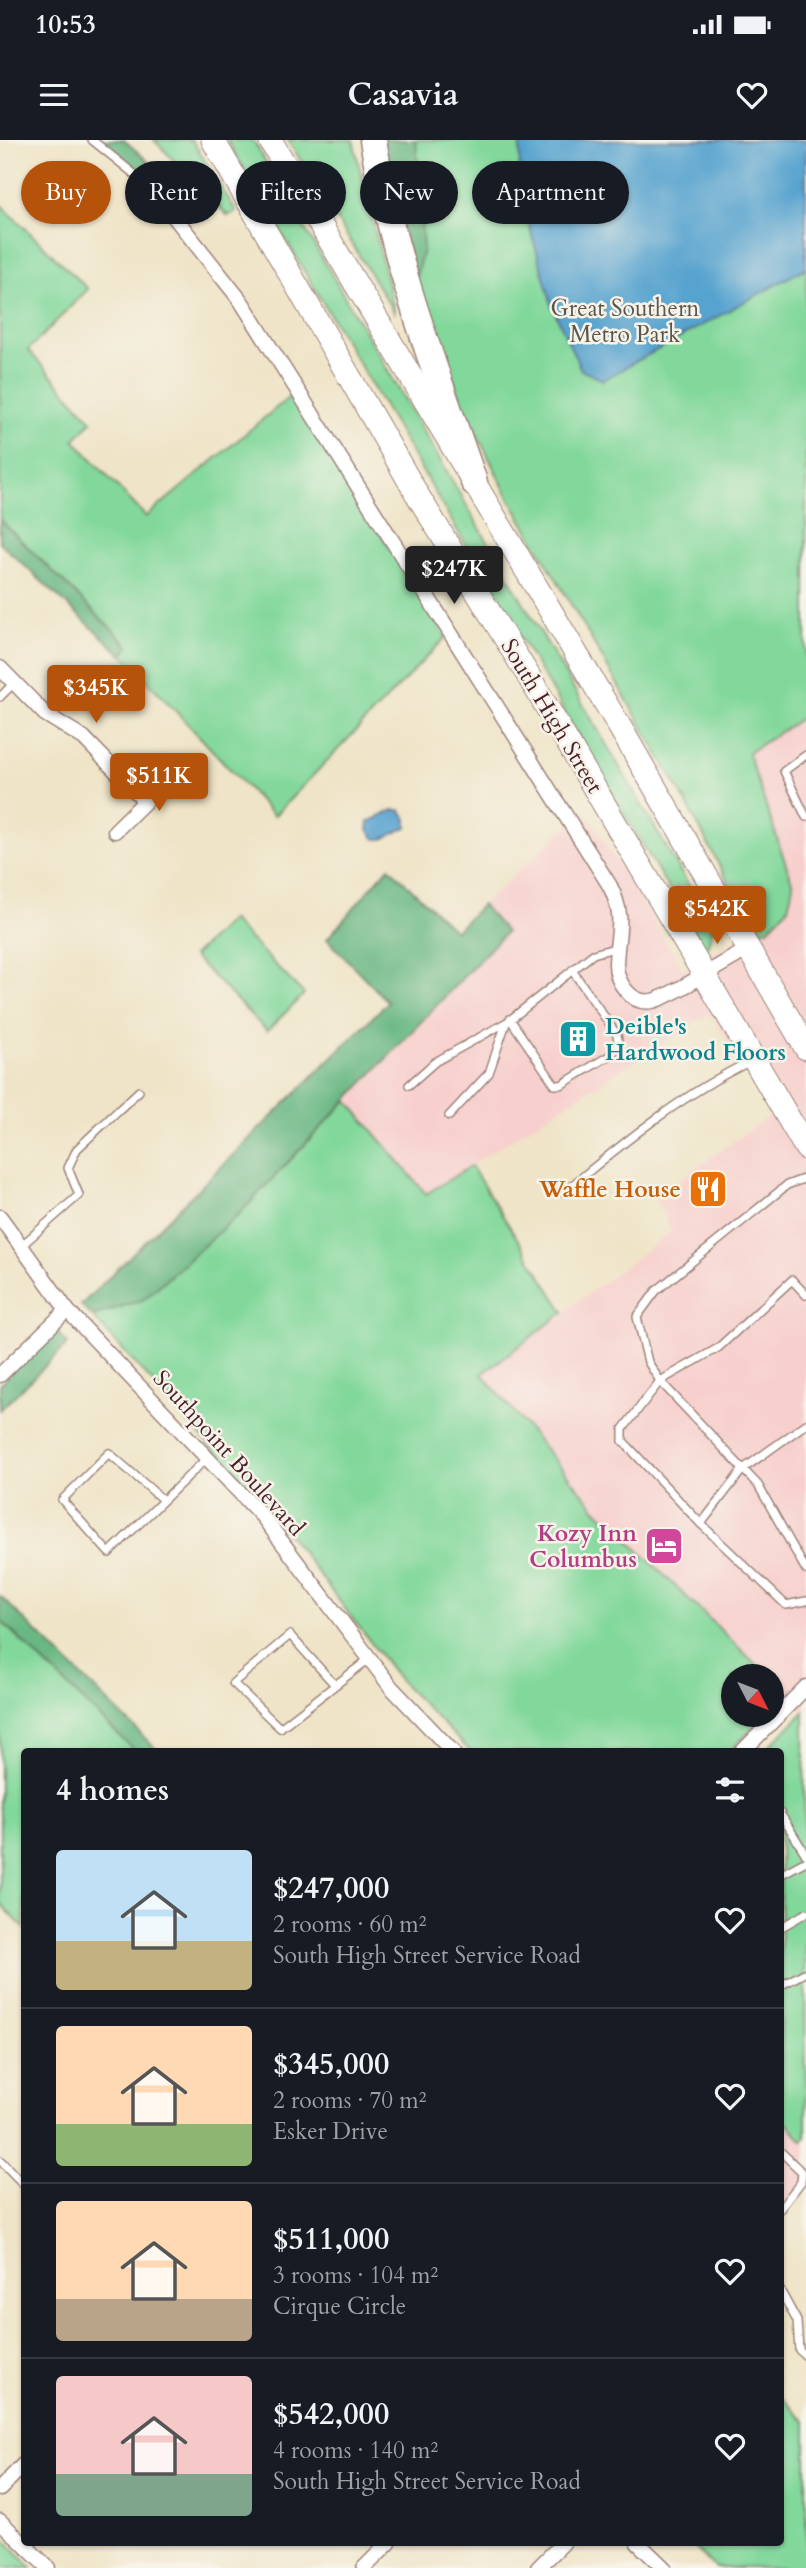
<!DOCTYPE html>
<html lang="en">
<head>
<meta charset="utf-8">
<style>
  :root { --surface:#171b24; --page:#242831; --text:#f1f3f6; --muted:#9ea1a6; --line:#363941; --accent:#b45309 }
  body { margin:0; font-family:Cardo,serif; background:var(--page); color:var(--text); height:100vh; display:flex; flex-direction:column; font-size:26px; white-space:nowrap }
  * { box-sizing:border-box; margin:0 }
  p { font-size:23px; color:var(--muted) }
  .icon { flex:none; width:38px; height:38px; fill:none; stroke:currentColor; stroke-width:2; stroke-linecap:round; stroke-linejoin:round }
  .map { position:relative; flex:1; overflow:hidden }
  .drawer { position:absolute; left:21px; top:1608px; width:763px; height:798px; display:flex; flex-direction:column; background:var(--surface); border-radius:7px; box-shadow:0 2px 5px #0004 }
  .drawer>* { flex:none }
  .banner { position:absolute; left:21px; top:21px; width:765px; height:63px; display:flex; gap:14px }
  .needle { width:46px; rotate:132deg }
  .tools { position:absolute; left:721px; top:1524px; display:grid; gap:14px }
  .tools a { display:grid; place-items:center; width:63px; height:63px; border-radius:50%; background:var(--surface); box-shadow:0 2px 5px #0004; font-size:35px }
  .price { position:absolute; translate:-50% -60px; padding:0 16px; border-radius:7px; background:var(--accent); color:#fff; font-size:23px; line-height:46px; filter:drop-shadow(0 2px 4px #0008) }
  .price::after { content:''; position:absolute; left:50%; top:42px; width:21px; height:16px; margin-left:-10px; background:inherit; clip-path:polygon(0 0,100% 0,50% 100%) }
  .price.selected { background:#222; color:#fff }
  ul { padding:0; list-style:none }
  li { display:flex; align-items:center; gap:21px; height:175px; padding:0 35px }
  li+li { border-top:2px solid var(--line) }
  li span { display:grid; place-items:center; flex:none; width:196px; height:140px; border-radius:7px; color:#555 }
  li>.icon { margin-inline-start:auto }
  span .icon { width:84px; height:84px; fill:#fffc; stroke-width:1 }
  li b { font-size:30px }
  h2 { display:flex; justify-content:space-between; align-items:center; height:84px; padding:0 35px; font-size:30px }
  .chip { padding:0 24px; border-radius:32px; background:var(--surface); box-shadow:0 2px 5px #0004; font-size:24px; line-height:63px }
  .chip.selected { background:var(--accent); color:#fff }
  .status { display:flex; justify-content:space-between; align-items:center; height:49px; padding:0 35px; background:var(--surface); direction:ltr }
  .status svg { height:19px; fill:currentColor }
  header { display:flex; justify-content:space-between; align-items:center; height:91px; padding:0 35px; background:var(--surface); font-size:32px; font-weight:600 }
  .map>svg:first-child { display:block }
  .built { fill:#f7d0cd }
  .green { fill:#82d89b; stroke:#667c63; stroke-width:2 }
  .forest { fill:#69b883; stroke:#5a6c57; stroke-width:2 }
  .water { fill:#57a3cf; stroke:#50617d; stroke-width:2 }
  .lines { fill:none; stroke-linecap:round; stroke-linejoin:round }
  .service-casing { stroke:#9c8279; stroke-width:10 }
  .minor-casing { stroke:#9c8279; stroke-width:17 }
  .primary-casing { stroke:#9c8279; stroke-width:25 }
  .motorway-casing { stroke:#9c8279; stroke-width:29 }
  .service { stroke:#fff; stroke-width:7 }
  .minor { stroke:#fff; stroke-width:14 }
  .primary { stroke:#fff; stroke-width:23 }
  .motorway { stroke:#fff; stroke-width:26 }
  .labels { text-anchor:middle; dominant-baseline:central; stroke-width:5; stroke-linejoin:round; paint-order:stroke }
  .park-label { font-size:23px; fill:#5b564d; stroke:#f7f3e8 }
  .street-label { font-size:23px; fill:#4a1f2b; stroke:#f7f3e8 }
  .culture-label { font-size:23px; font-weight:bold; fill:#0d838f; stroke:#f7f3e8; text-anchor:start }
  .food-label { font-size:23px; font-weight:bold; fill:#c56008; stroke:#f7f3e8; text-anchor:end }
  .hotel-label { font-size:23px; font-weight:bold; fill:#b23c85; stroke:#f7f3e8; text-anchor:end }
</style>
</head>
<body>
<div class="status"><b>10:53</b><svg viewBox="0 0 49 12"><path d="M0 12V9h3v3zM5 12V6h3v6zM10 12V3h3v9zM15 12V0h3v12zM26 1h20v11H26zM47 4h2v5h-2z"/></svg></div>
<header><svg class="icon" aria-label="menu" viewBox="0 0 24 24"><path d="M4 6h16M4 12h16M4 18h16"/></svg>Casavia<svg class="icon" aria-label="heart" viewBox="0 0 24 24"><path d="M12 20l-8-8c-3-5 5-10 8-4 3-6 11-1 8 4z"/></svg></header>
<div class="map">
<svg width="806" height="2428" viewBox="0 0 806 2428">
  <rect width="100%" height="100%" fill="#f7f3e8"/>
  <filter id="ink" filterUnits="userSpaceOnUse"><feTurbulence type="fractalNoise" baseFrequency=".0143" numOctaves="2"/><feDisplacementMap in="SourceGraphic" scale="14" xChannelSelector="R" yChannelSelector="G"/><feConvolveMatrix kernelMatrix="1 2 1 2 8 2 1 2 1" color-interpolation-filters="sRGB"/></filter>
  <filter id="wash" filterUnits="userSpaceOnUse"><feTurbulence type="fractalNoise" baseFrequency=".00686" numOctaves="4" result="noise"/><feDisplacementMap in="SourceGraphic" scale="28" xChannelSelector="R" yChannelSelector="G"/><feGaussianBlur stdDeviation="1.57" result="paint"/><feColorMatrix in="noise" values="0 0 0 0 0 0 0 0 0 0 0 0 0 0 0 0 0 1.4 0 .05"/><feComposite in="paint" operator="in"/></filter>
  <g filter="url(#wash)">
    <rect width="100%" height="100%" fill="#efe4c7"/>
    <g class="built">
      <path d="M806,575v999l-34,-33v-5h-4l-172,-167 -114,-135 190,-143 -17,-33 117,-84 -62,-101 -284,181 -79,-94 159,-167 -24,-28 103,-95 98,159 70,-39 15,-1 25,-44 -45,-132z"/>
      <path d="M781,1977l21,23 4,-3v54l-25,26z"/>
    </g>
    <g class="green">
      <path d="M154,0h38l44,71 -8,5z"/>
      <path d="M227,0h26l460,787 -7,25z"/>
      <path d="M288,0h65l42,174z"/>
      <path d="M381,0h425v575l-58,38 45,132 -5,23 -20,21 -15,1 -68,-130 -177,-304 -40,-80 -53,-135z"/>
      <path d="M0,64l88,85 -60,61 64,71 -18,19 72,77 147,-123 153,243 -172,179 -151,-161 6,-9 -129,-126z"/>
      <path d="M231,780l73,74 -37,37 -74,-75z"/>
      <path d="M347,960l79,94 45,-28 93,146 -82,62 114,135 172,167h-35v39h33l-37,37h-258l-70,-70 -122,-160 -187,-206 52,-17 95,-85z"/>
      <path d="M0,1480l136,132h-112v176l-24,-25z"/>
      <path d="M772,1541l14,14 -14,14z"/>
      <path d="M804,1572l2,424 -3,5 -22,-24 -1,-365h-17z"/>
      <path d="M783,2259l23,23v146h-91l-25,-25h90v-142z"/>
      <path d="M0,2395l32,33h-32z"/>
    </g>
    <g class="forest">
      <path d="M104,0h20l42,37 19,26 -6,7z"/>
      <path d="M381,0h35l7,109 -8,32z"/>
      <path d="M0,380l129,126 -7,9 -122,-112z"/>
      <path d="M389,727l66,64 27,-26 24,27 -267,282 -95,85 -52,17 -11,-11 307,-303 -61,-63z"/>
      <path d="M55,1190l13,14 -68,66v-26z"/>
      <path d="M0,1456l159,156h-23l-136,-132z"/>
    </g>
    <g class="water">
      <path d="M520,0h286v128l-203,112 -22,-10 -29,-64 -33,-117z"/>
      <path d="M393,670h7l7,9v8l-24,12h-8l-7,-9 1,-8z"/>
    </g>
  </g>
  <g filter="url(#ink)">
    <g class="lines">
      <g class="service-casing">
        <g id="service">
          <path d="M92,0l46,37 30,32"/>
          <path d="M0,557l14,-14"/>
          <path d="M806,615l-22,16 22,46"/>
          <path d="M510,879l45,66h6l51,-31 7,-9 -2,-10 -45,-65"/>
          <path d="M409,945l26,-23 70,-39"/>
          <path d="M449,976l40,-43 17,-50 87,-69 25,-7"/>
          <path d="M806,1038l-19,7 -131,106 -19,26 11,45 12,19 98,104 48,85"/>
          <path d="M564,1052c59,-49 118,-98 187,-131"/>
          <path d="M21,1106l58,-51 -11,-27 9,-19 62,-58"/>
          <path d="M806,1284l-63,45 -42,55 85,81 20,-4"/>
          <path d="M163,1360l-54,-47 -47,47 47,53 98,-95"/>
          <path d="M701,1384l-78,-83v-12l37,-48 58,-33 74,-68 14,15"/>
          <path d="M334,1544l-44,-49 -57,48 47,45 89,-69"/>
          <path d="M780,1673l26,42"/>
          <path d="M780,1735l26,-14"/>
          <path d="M780,1788l26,-15"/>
          <path d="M780,1846l26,-14"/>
          <path d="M780,2011l22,21 -1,10 -21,27"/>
          <path d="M0,2020l24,25"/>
          <path d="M780,2150l17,31 2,29 7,6"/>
        </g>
      </g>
      <g class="minor-casing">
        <g id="minor">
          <path d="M168,69l73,92 369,585c16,33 7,44 6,78 0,18 15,41 36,37 19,-4 74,-40 95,-51"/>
          <path d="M0,528l45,46 39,24 61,63"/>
          <path d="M115,691l63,-62"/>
          <path d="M0,1077l67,93 196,207 128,170 62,65"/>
          <path d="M0,1235l67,-65"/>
          <path d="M742,1612l64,-65"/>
          <path d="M0,2349l24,-25"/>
          <path d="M0,2381l48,47"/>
          <path d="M638,2403l26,25"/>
          <path d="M364,2428l25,-25"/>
          <path d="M538,2428l25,-25"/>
        </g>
      </g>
      <g class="primary-casing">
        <g id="primary">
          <path d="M213,0l205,356 110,179 278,473"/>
          <path d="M270,0l348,584 188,324"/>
        </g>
      </g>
      <g class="motorway-casing">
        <path id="motorway" d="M373,0c19,118 62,230 101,342"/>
      </g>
      <use href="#service" class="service"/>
      <use href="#minor" class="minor"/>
      <use href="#primary" class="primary"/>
      <use href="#motorway" class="motorway"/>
    </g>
  </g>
  <defs>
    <g id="building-square" transform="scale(2.0125)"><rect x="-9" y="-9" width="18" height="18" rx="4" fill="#0f9aa8" stroke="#f7f3e8"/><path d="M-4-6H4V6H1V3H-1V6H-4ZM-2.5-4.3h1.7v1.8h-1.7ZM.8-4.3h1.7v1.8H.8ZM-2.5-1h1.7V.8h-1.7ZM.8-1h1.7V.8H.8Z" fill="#fff"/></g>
    <g id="restaurant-square" transform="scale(2.0125)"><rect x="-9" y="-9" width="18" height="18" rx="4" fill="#e8710a" stroke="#f7f3e8"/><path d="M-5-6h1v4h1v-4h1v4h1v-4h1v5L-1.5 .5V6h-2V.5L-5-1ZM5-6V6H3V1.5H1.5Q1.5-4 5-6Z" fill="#fff"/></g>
    <g id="hotel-square" transform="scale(2.0125)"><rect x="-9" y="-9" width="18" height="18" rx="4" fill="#d1479c" stroke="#f7f3e8"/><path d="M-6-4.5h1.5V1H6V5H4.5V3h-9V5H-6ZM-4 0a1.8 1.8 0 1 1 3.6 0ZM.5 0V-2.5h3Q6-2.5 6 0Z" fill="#fff"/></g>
  </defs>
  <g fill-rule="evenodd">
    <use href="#building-square" x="578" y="899"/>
    <use href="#restaurant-square" x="708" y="1049"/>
    <use href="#hotel-square" x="664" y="1406"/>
  </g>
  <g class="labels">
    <g class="park-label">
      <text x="625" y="168">Great Southern<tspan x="625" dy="26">Metro Park</tspan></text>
    </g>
    <g class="street-label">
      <text transform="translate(552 576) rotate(59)">South High Street</text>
      <text transform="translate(229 1313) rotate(48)">Southpoint Boulevard</text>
    </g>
    <g class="culture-label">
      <text x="605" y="886">Deible's<tspan x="605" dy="26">Hardwood Floors</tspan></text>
    </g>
    <g class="food-label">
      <text x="681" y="1049">Waffle House</text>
    </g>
    <g class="hotel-label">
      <text x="637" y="1393">Kozy Inn<tspan x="637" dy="26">Columbus</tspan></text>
    </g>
  </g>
</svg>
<div class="tools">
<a><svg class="needle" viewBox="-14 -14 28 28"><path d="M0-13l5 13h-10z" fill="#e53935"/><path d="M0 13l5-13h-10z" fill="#9ea1a6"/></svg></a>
</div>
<b class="price selected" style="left:454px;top:466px">$247K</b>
<b class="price" style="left:96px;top:585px">$345K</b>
<b class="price" style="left:159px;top:673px">$511K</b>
<b class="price" style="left:717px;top:806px">$542K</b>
<div class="banner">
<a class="chip selected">Buy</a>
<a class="chip">Rent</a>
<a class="chip">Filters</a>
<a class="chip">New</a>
<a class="chip">Apartment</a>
</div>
<section class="drawer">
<h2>4 homes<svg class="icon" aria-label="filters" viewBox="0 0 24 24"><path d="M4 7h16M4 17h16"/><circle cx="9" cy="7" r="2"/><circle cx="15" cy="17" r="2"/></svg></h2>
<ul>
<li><span style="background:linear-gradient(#bfe0f5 65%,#c2b280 0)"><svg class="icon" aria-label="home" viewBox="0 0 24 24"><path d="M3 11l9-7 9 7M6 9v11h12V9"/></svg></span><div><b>$247,000</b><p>2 rooms · 60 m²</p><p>South High Street Service Road</p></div><svg class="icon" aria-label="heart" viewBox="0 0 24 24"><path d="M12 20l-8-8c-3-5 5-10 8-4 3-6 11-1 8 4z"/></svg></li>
<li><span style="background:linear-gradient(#ffd9b3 70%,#8fb573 0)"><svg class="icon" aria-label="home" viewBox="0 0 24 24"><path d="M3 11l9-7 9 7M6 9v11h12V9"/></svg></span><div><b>$345,000</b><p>2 rooms · 70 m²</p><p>Esker Drive</p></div><svg class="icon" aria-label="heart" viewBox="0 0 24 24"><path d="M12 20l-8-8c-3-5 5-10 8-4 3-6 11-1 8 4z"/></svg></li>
<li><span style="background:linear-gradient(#ffd9b3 70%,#b9a48a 0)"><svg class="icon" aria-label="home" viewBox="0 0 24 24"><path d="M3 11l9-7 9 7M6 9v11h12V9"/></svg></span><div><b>$511,000</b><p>3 rooms · 104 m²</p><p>Cirque Circle</p></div><svg class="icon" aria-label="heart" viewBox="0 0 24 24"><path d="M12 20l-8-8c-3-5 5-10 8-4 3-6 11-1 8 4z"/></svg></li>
<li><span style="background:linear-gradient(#f6c9c9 70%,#7fa58c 0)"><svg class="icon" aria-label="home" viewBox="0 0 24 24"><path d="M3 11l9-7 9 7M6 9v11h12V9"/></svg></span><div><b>$542,000</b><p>4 rooms · 140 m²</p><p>South High Street Service Road</p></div><svg class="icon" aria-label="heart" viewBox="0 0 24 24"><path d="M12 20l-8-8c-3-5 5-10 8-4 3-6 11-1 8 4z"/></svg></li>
</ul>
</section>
</div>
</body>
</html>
